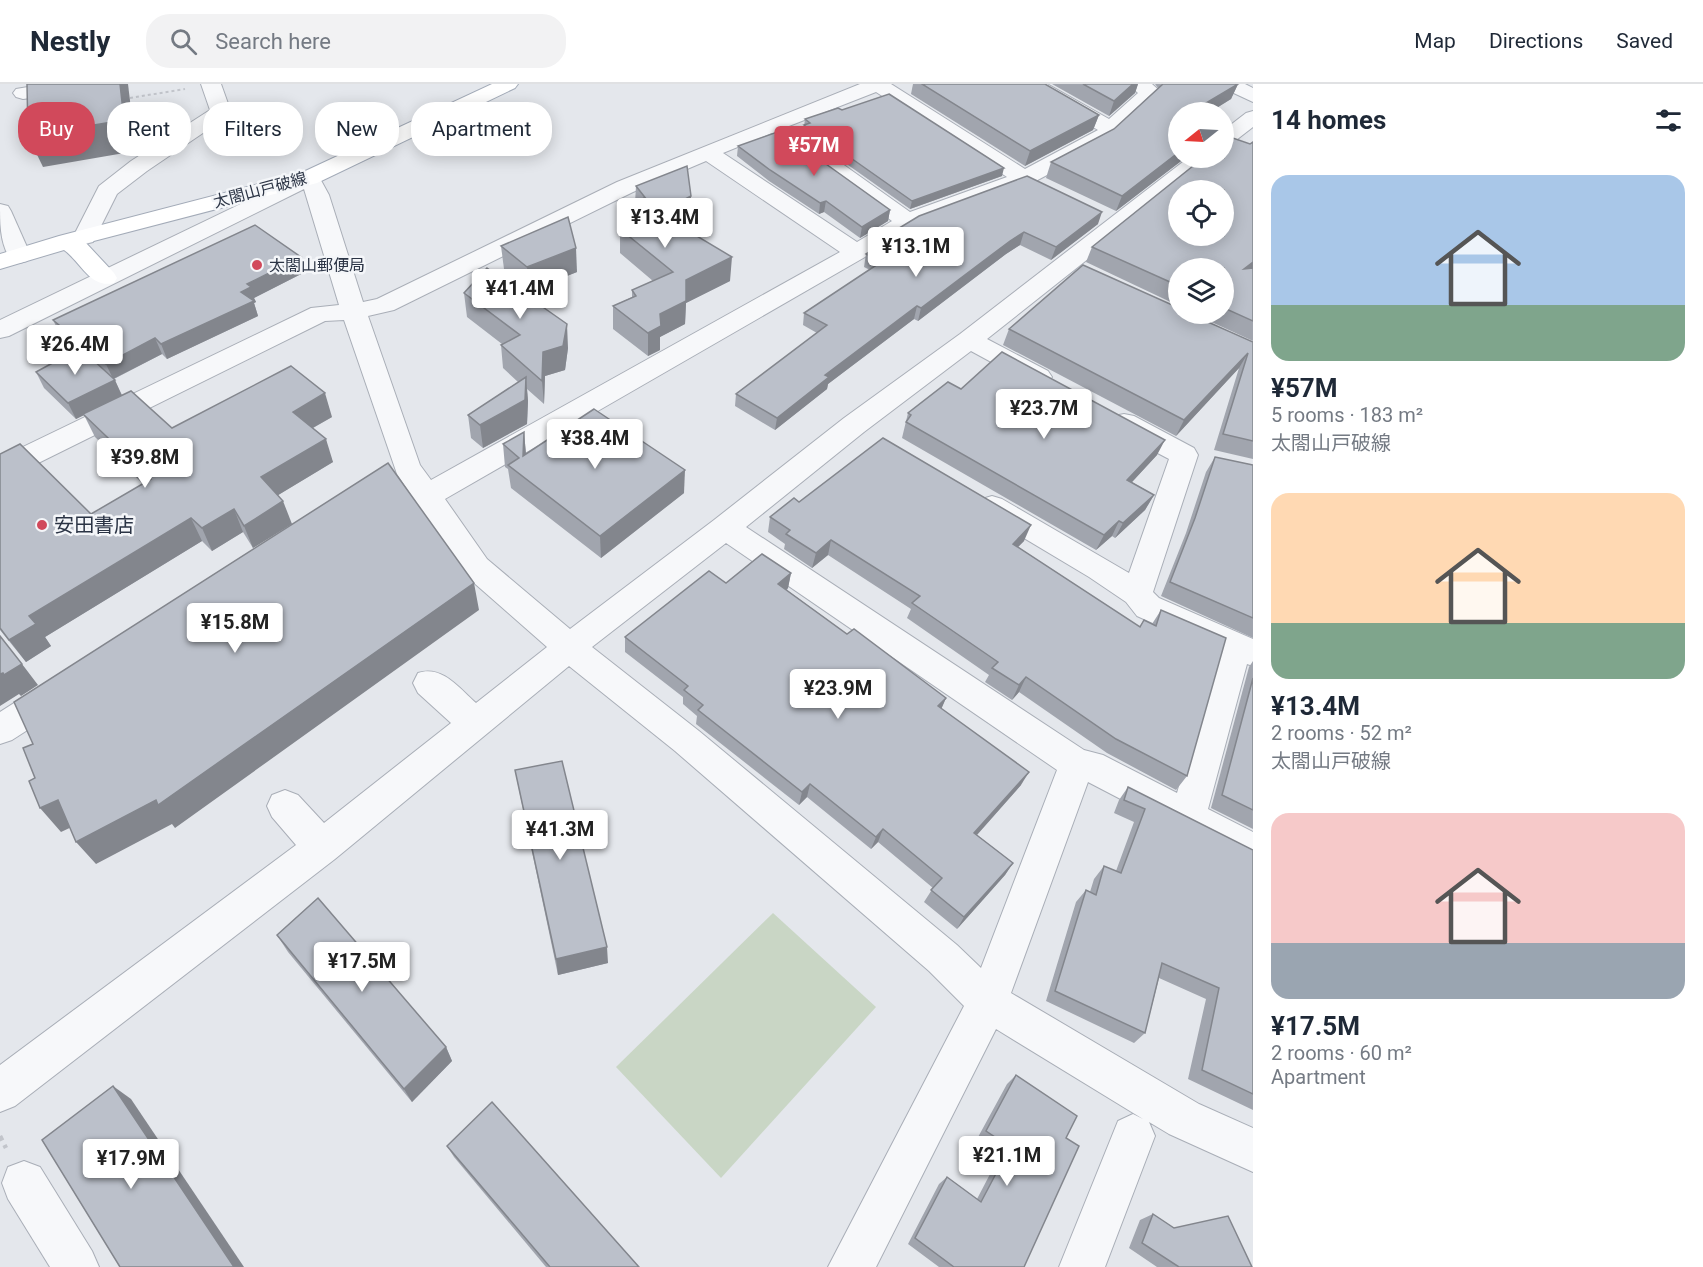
<!DOCTYPE html>
<html lang="en">
<head>
<meta charset="utf-8">
<style>
  :root { --surface:#fff; --page:#f2f2f3; --text:#1f2937; --muted:#747a83; --line:#e0e1e3; --accent:#d1495b }
  body { margin:0; font-family:Roboto,"Noto Sans JP",sans-serif; background:var(--page); color:var(--text); height:100vh; display:flex; flex-direction:column; font-size:22px; white-space:nowrap }
  * { box-sizing:border-box; margin:0 }
  p { font-size:20px; color:var(--muted) }
  .icon { flex:none; width:33px; height:33px; fill:none; stroke:currentColor; stroke-width:2; stroke-linecap:round; stroke-linejoin:round }
  .map { position:relative; flex:1; overflow:hidden }
  .sheet { display:flex; flex-direction:column; background:var(--surface); width:450px }
  .sheet>* { flex:none }
  .hud { position:absolute; left:18px; top:18px; width:570px; height:54px; display:flex; gap:12px }
  .needle { width:39px; rotate:252deg }
  .buttons { position:absolute; left:1168px; top:18px; display:grid; gap:12px }
  .buttons a { display:grid; place-items:center; width:66px; height:66px; border-radius:50%; background:var(--surface); box-shadow:0 3px 15px #0003; font-size:30px }
  .price { position:absolute; translate:-50% -51px; padding:0 14px; border-radius:6px; background:#fff; color:#222; font-size:20px; line-height:39px; filter:drop-shadow(0 2px 3px #0008) }
  .price::after { content:''; position:absolute; left:50%; top:36px; width:18px; height:14px; margin-left:-9px; background:inherit; clip-path:polygon(0 0,100% 0,50% 100%) }
  .price.on { background:var(--accent); color:#fff }
  ul { padding:0; list-style:none }
  li { display:grid; align-content:center; gap:12px; height:318px; padding:0 18px }
  li span { display:grid; place-items:center; height:186px; border-radius:18px; color:#555 }
  li>.icon { margin-inline-start:auto }
  span .icon { width:108px; height:108px; fill:#fffc; stroke-width:1 }
  li b { font-size:26px }
  h2 { display:flex; justify-content:space-between; align-items:center; height:72px; padding:0 18px; font-size:26px }
  .chip { padding:0 21px; border-radius:24px; background:var(--surface); box-shadow:0 3px 15px #0003; font-size:21px; line-height:54px }
  .chip.on { background:var(--accent); color:#fff }
  header { display:flex; align-items:center; gap:36px; box-sizing:border-box; height:84px; padding:0 30px; background:var(--surface); border-bottom:2px solid var(--line) }
  header strong { font-size:28px }
  nav { display:flex; gap:33px; margin-inline-start:auto; font-size:21px }
  .search { width:420px; height:54px; background:var(--page); display:flex; align-items:center; gap:15px; box-sizing:border-box; padding:0 21px; border-radius:24px; color:var(--muted); font-size:22px }
  main { display:flex; flex:1; min-height:0 }
  .map>svg:first-child { display:block }
  .green { fill:#c9d6c5 }
  .lines { fill:none; stroke-linecap:round; stroke-linejoin:round }
  .minor-casing { stroke:#a9aeb7; stroke-width:2 }
  .major-casing { stroke:#a3abb8; stroke-width:2 }
  .path-far1 { stroke:#c2c5cb; stroke-width:2; stroke-dasharray:3 3; stroke-linecap:butt }
  .path { stroke:#c2c5cb; stroke-width:4.5; stroke-dasharray:5 5; stroke-linecap:butt }
  .minor { fill:#f7f8fa; fill-rule:evenodd }
  .major { fill:#fff; fill-rule:evenodd }
  .wall { fill:#a1a5ae }
  .shaded-wall { fill:#83868d }
  .building { fill:#bbc0ca; stroke:#83868d; stroke-width:1.5; fill-rule:evenodd }
  .poi-dot { fill:#d1495b; stroke:#f4f6f9; stroke-width:2 }
  .labels { text-anchor:middle; dominant-baseline:central; stroke-width:5; stroke-linejoin:round; paint-order:stroke }
  .far-street-label { font-size:16px; fill:#2b3445; stroke:#f4f6f9 }
  .far-poi-label { font-size:16px; fill:#2b3445; stroke:#f4f6f9; text-anchor:start }
  .poi-label { font-size:20px; fill:#2b3445; stroke:#f4f6f9; text-anchor:start }
</style>
</head>
<body>
<header>
<strong>Nestly</strong>
<div class="search"><svg class="icon" aria-label="search" viewBox="0 0 24 24"><circle cx="10" cy="10" r="6"/><path d="M15 15l6 6"/></svg>Search here</div>
<nav><a>Map</a><a>Directions</a><a>Saved</a></nav>
</header>
<main>
<div class="map">
<svg width="1253" height="1183" viewBox="0 0 1253 1183">
  <rect width="100%" height="100%" fill="#e4e7ec"/>
  <path class="green" d="M773,829l103,94 -155,171 -105,-111z"/>
  <g class="lines">
    <g class="minor-casing">
      <g id="minor">
        <path d="M46,0h55l-3,4 -7,2 -68,9 -7,-2 -3,-4 3,-4z"/>
        <path d="M201,0h20l10,28 -3,4 -81,55 -30,23 -24,48 -8,2 -8,-2 -4,-5 26,-51 32,-25 79,-51z"/>
        <path d="M860,0h31l134,85 73,-39 -72,-42 -3,-4h24l62,35 29,-26 -10,-9h24l9,8 -54,51 -75,40 -117,43 -50,31 -420,242 42,60 83,70 144,-109 130,-102 116,-84 228,-176h23l-2,5 -222,176 61,32 4,6 -4,6 -9,3 -9,-3 -59,-32 -107,81 -118,95 338,223 19,5 74,38 41,-141 -81,-36 -11,-14 -37,-25 -107,-64 -5,-7 5,-7 10,-3 10,3 127,74 40,-114 -55,-29 -4,-7 4,-7 10,-2 10,2 60,32 4,7 -45,137 6,6 94,41v27l-6,-2 -39,145 45,23v36l-165,-86 -77,211 188,111 54,24v44l-84,-38 -20,-12 6,14 -50,131h-46l59,-146 15,-7 10,5 -147,-90 -120,238h-48l136,-261 -35,-35 -254,-220 -106,-85 -234,193 -320,247 -15,6v-47l296,-220 -24,-28 -5,-11 5,-11 13,-5 13,5 26,28 127,-100 -33,-30 -5,-10 5,-10c24,-8 41,15 58,30l71,-56 -82,-72 -68,-101 -53,-154 -19,1 -315,156 -10,3v-22l311,-150 28,-3 -35,-116 -295,147 -9,2v-18l309,-149 8,2 12,22 34,107 14,-3 240,-117zM876,8l131,85 -97,35 -121,-86zM772,49l120,88 -35,21 -134,-89zM706,77l134,91 -409,228 -11,-15 -52,-149 26,-6 239,-118zM726,459l331,227 -76,198 -24,-23 -258,-214 -107,-84z"/>
        <path d="M1220,0h25l8,4v14l-30,-14z"/>
        <path d="M1253,27v16l-22,17 -7,2v-16l22,-17z"/>
        <path d="M0,120l8,2 3,5 20,45 -4,5 -8,2 -8,-2c-11,-18 -11,-36 -11,-57z"/>
        <path d="M59,594l12,4 5,10 -5,10 -59,38 -12,4v-32l47,-30z"/>
        <path d="M24,1077l16,6 52,84 7,16h-49l-42,-68 -6,-16 6,-16z"/>
      </g>
    </g>
    <g class="major-casing">
      <path id="major" d="M492,0h26l-3,4 -198,95 -231,60 28,30 3,5 -3,5c-24,6 -33,-21 -50,-33l-64,19v-15l59,-18 242,-63z"/>
    </g>
    <path class="path-far1" d="M130,14l55,-9"/>
    <path class="path" d="M0,1052l6,12"/>
    <use href="#minor" class="minor"/>
    <use href="#major" class="major"/>
  </g>
  <g class="wall">
    <path d="M913,0h132l54,31 -6,15 -68,36 -114,-72z"/>
    <path d="M1052,0h86l-3,9 -26,23z"/>
    <path d="M1155,0h83l-7,15 -21,13h-31v46h6l-69,53 -70,-33 5,-16 63,-33 44,-41z"/>
    <path d="M842,26l160,66 -92,33 -107,-76 2,-14z"/>
    <path d="M1253,58v199l-59,-27h30v-46h-45v38l-93,-44 6,-15z"/>
    <path d="M738,62l152,64 -2,11 -28,17 -36,-26 -5,2 -50,-33 -32,-25z"/>
    <path d="M636,102l54,33 -7,3 16,15 31,44 -44,22 -1,21 -25,13v13l-12,6 -35,-27v-23l19,-9v-7l21,-9 -33,-28v-24l15,-26z"/>
    <path d="M1098,140l-47,36 -31,-15 -14,9 -88,67 -4,-2 -86,65 -1,5 -52,41 -40,-24 1,-12 81,-61 -14,-8 1,-12 66,-43 -6,-3 2,-13 14,-9 1,-6z"/>
    <path d="M501,162l76,26 -48,19 -25,-22z"/>
    <path d="M301,173l4,15 -51,26 2,4 -2,1 4,13 -91,43 -5,-5 -48,25 8,16 50,33 160,-11 -19,11 20,34 -55,33 -25,53 -10,-16 -31,19 -10,-10 -157,96 6,9 -25,16 -26,-32v-176l91,60 52,-30 -48,-47 -11,-22 -8,4 -32,-31 -8,-16 42,-22 -17,-14 -8,-16z"/>
    <path d="M464,209l104,55 -3,22 -20,6 -1,28 -17,-15 1,12 -1,23 -44,24 -12,-10 -3,-23 50,-33 -15,-14 -2,-23 1,-1 -35,-27z"/>
    <path d="M1009,245l244,13v117l-39,-9 25,-82 -63,68 -173,-91z"/>
    <path d="M961,305l196,66 -25,27 22,13 -9,15 -30,28 -3,-2 -16,14 -194,-112 6,-25z"/>
    <path d="M524,348l2,22 158,39 -83,65 -90,-70 -3,-19 -3,-2 -2,-23z"/>
    <path d="M1215,373l38,8v173l-92,-42 25,-63 20,-61z"/>
    <path d="M799,418l225,39 -6,6 121,80 5,-7 8,4 9,-14 26,166 -11,14 -69,-37 -88,-61 -7,8 -27,-18 4,-7 -82,-57 4,-9 -83,-54 -16,13 -28,-19 1,-5 -17,-12 2,-15z"/>
    <path d="M791,489l-3,15 -1,2 60,44 99,64 -5,11 80,76 -44,50 36,28 -8,12 -48,54 -33,-27 9,-14 -55,-46 -7,7 -64,-52 -8,8 -103,-81 1,-8 -14,-12v-7l-58,-45v-15l101,-54z"/>
    <path d="M1253,577v168l-42,-21 38,-141z"/>
    <path d="M515,686l93,193 -50,12 -39,-185z"/>
    <path d="M1128,703l125,63v260l-65,-31 18,-80 -47,-21 -14,55 -11,10 -88,-42 30,-99 10,-12 4,2 4,-13 10,-13 12,5 18,-49 -20,-9 5,-13z"/>
    <path d="M277,851l169,112 6,14 -40,41 -124,-150z"/>
    <path d="M1016,991l50,63 -42,129h-85l-31,-23 31,-60 8,-7 30,22 23,-44 -23,-16 30,-55z"/>
    <path d="M447,1062l192,121h-93l-92,-110z"/>
    <path d="M1153,1130l21,14 78,39h-95l-28,-19 11,-28z"/>
  </g>
  <g class="shaded-wall">
    <path d="M120,0h8l8,67 -93,16 -15,-31z"/>
    <path d="M1133,0h5l-3,9 -26,23 5,-15z"/>
    <path d="M1238,0l-7,15 -21,13h-19z"/>
    <path d="M1099,31l-6,15 -68,36 5,-15z"/>
    <path d="M1179,68v6h6l-69,53 6,-15z"/>
    <path d="M1004,84l-2,8 -92,33 2,-8z"/>
    <path d="M691,112l-1,23 -27,15 1,-24z"/>
    <path d="M826,117l-2,11 -5,2 1,-11z"/>
    <path d="M890,126l-2,11 -28,17 2,-11z"/>
    <path d="M1102,128l-4,12 -47,36 5,-13z"/>
    <path d="M1024,148l-4,13 -14,9 -88,67 3,-13 89,-67z"/>
    <path d="M576,164l1,24 -48,19 -2,-24z"/>
    <path d="M301,173l4,15 -51,26 2,4 -2,1 4,13 -91,43 -6,-15 80,-52 6,-8z"/>
    <path d="M732,173l-2,24 -44,22 -1,21 -25,13v13l-12,6v-23l12,-19 26,-34z"/>
    <path d="M1253,178v9l-9,-2z"/>
    <path d="M917,222l-3,13 -86,65 -1,5 -52,41 2,-12 48,-43z"/>
    <path d="M567,240l1,24 -3,22 -20,6 -1,28 -2,-23 1,-29z"/>
    <path d="M155,254l7,16 -49,25 -7,-15z"/>
    <path d="M1248,269l-9,15 -63,68 8,-16z"/>
    <path d="M526,293l2,24 -1,23 -44,24 -3,-23z"/>
    <path d="M115,296l7,16 -46,23 -8,-16z"/>
    <path d="M325,309l7,24 -32,18 -7,-23z"/>
    <path d="M524,348l2,23 -3,1z"/>
    <path d="M326,355l7,23 -63,38 -9,-23z"/>
    <path d="M1165,356l-8,15 -37,40 7,-15z"/>
    <path d="M685,386l-1,23 -83,65 -1,-22z"/>
    <path d="M1154,411l-9,15 -30,28 8,-15z"/>
    <path d="M283,417l9,23 -39,24 -9,-22z"/>
    <path d="M234,425l9,23 -31,19 -10,-23z"/>
    <path d="M191,434l11,23 -157,96 6,9 -25,16 -17,-22 20,-24z"/>
    <path d="M1119,437l-7,15 -16,14 8,-15z"/>
    <path d="M1031,441l-7,16 -18,18 7,-15z"/>
    <path d="M831,456l-3,15 -16,13 4,-15z"/>
    <path d="M791,489l-3,15 -12,11 2,-15z"/>
    <path d="M474,499l5,27 -304,218 -3,-4 -76,40 -20,-22z"/>
    <path d="M22,580l16,21 -17,11 -2,-2 -19,12v-32z"/>
    <path d="M1026,593l-7,15 -7,8 7,-15z"/>
    <path d="M946,614l-6,14 -2,-6z"/>
    <path d="M1029,688l-8,13 -54,61 7,-13z"/>
    <path d="M810,700l-3,13 -8,8 3,-13z"/>
    <path d="M58,716l20,24 -17,8 -21,-24z"/>
    <path d="M883,745l-5,13 -7,7 5,-12z"/>
    <path d="M1013,779l-8,12 -48,54 7,-12z"/>
    <path d="M607,863l1,16 -50,12 -2,-16z"/>
    <path d="M446,963l6,14 -40,41 -8,-13z"/>
    <path d="M113,1002l18,13 113,168h-10z"/>
  </g>
  <g class="building">
    <path d="M27,0h93l4,36 -96,16z"/>
    <path d="M922,0h123l54,31 -69,36z"/>
    <path d="M1083,0h50l-19,17z"/>
    <path d="M1163,0h75l-47,28h-12v40l-57,44 -71,-34 63,-33z"/>
    <path d="M889,10l115,74 -92,33 -108,-76 6,-2 -5,-4 33,-11 4,2z"/>
    <path d="M780,47l110,79 -28,17 -36,-26 -6,2 -50,-33 -32,-24z"/>
    <path d="M1224,51l26,9 3,-2v120l-9,7 9,-1v53l-29,-13v-40h-45v18l-87,-39 111,-89h21zM1179,106h45v46h-45z"/>
    <path d="M687,82l4,30 -27,14 35,22 -4,3 37,22 -46,23v21l-26,13 1,12 -13,7 -35,-27 23,-10 -4,-6 41,-18 -53,-43 5,-19 19,-12 3,2 -11,-14z"/>
    <path d="M1027,92l75,36 -46,35 -32,-15 -14,9 -89,67 -4,-2 -92,69 4,2 -52,41 -41,-24 91,-69 -23,-12 77,-51 -15,-8 19,-12 -4,-3 38,-23z"/>
    <path d="M568,133l8,31 -49,19 -26,-21z"/>
    <path d="M255,141l46,32 -54,27 4,3 -10,5 13,9 -93,43 -6,-6 -49,26 -53,-44z"/>
    <path d="M1083,181l96,43v6h11l63,28v99l-30,-7 25,-81 -64,67 -175,-91z"/>
    <path d="M487,184l80,56 -4,22 -20,6 -1,29 -41,-36 19,-10 -56,-42z"/>
    <path d="M80,264l35,32 -47,23 -32,-31z"/>
    <path d="M1002,268l163,88 -38,40 27,15 -31,28 -4,-2 -15,14 -198,-113 5,-7 -3,-2 40,-31 13,7z"/>
    <path d="M291,282l34,27 -32,19 33,27 -65,38 22,24 -39,25 -10,-17 -32,19 -11,-10 -162,98 7,8 -27,16 -9,-12v-174l20,-10 71,70 60,-35 -68,-65 48,-23 41,37z"/>
    <path d="M526,293l-1,23 -45,25 -12,-10z"/>
    <path d="M594,325l91,61 -85,66 -92,-71 11,-7 -16,-14 21,-12 -1,24z"/>
    <path d="M883,354l148,87 -18,19 127,83 4,-7 12,6 5,-16 65,28 -39,138 -71,-37 -90,-62 -7,8 -27,-17 6,-6 -86,-59 8,-7 -89,-56 -15,13 -30,-19 4,-4 -20,-13 24,-19 5,4z"/>
    <path d="M1215,373l38,8v153l-83,-36 25,-64z"/>
    <path d="M388,379l86,120 -316,222 -2,-5 -80,42 -18,-42 -18,8 -11,-27 6,-3 -12,-30 10,-4 -19,-42z"/>
    <path d="M762,470l29,19 -13,11 69,50 7,-5 92,69 -8,8 91,66 -55,61 39,30 -49,54 -33,-27 11,-12 -59,-49 -7,8 -66,-53 -8,8 -104,-82 5,-5 -19,-15 4,-4 -63,-49 84,-66 17,12z"/>
    <path d="M0,552l22,28 -18,11 -1,-2 -3,1z"/>
    <path d="M1253,594v132l-31,-15z"/>
    <path d="M562,677l45,186 -51,12 -41,-189z"/>
    <path d="M1128,703l125,63v244l-51,-24 17,-82 -57,-25 -17,70 -90,-42 31,-101 10,5 8,-29 17,7 24,-64 -21,-9z"/>
    <path d="M318,814l128,149 -42,42 -127,-154z"/>
    <path d="M1016,991l61,41 -11,22 13,8 -55,121h-70l-39,-29 32,-61 34,25 29,-55 -24,-16z"/>
    <path d="M113,1002l121,181h-114l-78,-127z"/>
    <path d="M492,1018l147,165h-89l-103,-121z"/>
    <path d="M1153,1130l21,14 54,-12 24,51h-73l-37,-24z"/>
  </g>
  <g class="poi-dot">
    <circle cx="257" cy="181" r="6"/>
    <circle cx="42" cy="441" r="6"/>
  </g>
  <g class="labels">
    <g class="far-street-label">
      <text transform="translate(260 106) rotate(-15)">太閤山戸破線</text>
    </g>
    <g class="far-poi-label">
      <text x="269" y="181">太閤山郵便局</text>
    </g>
    <g class="poi-label">
      <text x="54" y="441">安田書店</text>
    </g>
  </g>
</svg>
<div class="buttons">
<a><svg class="needle" viewBox="-14 -14 28 28"><path d="M0-13l5 13h-10z" fill="#e53935"/><path d="M0 13l5-13h-10z" fill="#747a83"/></svg></a>
<a><svg class="icon" aria-label="locate" viewBox="0 0 24 24"><circle cx="12" cy="12" r="6"/><path d="M12 2v4M12 18v4M2 12h4M18 12h4"/></svg></a>
<a><svg class="icon" aria-label="layers" viewBox="0 0 24 24"><path d="M12 4l9 5-9 5-9-5zM3 14l9 5 9-5"/></svg></a>
</div>
<b class="price on" style="left:814px;top:93px">¥57M</b>
<b class="price" style="left:665px;top:165px">¥13.4M</b>
<b class="price" style="left:916px;top:194px">¥13.1M</b>
<b class="price" style="left:520px;top:236px">¥41.4M</b>
<b class="price" style="left:75px;top:292px">¥26.4M</b>
<b class="price" style="left:1044px;top:356px">¥23.7M</b>
<b class="price" style="left:595px;top:386px">¥38.4M</b>
<b class="price" style="left:145px;top:405px">¥39.8M</b>
<b class="price" style="left:235px;top:570px">¥15.8M</b>
<b class="price" style="left:838px;top:636px">¥23.9M</b>
<b class="price" style="left:560px;top:777px">¥41.3M</b>
<b class="price" style="left:362px;top:909px">¥17.5M</b>
<b class="price" style="left:1007px;top:1103px">¥21.1M</b>
<b class="price" style="left:131px;top:1106px">¥17.9M</b>
<div class="hud">
<a class="chip on">Buy</a>
<a class="chip">Rent</a>
<a class="chip">Filters</a>
<a class="chip">New</a>
<a class="chip">Apartment</a>
</div>
</div>
<section class="sheet">
<h2>14 homes<svg class="icon" aria-label="filters" viewBox="0 0 24 24"><path d="M4 7h16M4 17h16"/><circle cx="9" cy="7" r="2"/><circle cx="15" cy="17" r="2"/></svg></h2>
<ul>
<li><span style="background:linear-gradient(#a9c7e8 70%,#7fa58c 0)"><svg class="icon" aria-label="home" viewBox="0 0 24 24"><path d="M3 11l9-7 9 7M6 9v11h12V9"/></svg></span><div><b>¥57M</b><p>5 rooms · 183 m²</p><p>太閤山戸破線</p></div></li>
<li><span style="background:linear-gradient(#ffd9b3 70%,#7fa58c 0)"><svg class="icon" aria-label="home" viewBox="0 0 24 24"><path d="M3 11l9-7 9 7M6 9v11h12V9"/></svg></span><div><b>¥13.4M</b><p>2 rooms · 52 m²</p><p>太閤山戸破線</p></div></li>
<li><span style="background:linear-gradient(#f6c9c9 70%,#9aa5b1 0)"><svg class="icon" aria-label="home" viewBox="0 0 24 24"><path d="M3 11l9-7 9 7M6 9v11h12V9"/></svg></span><div><b>¥17.5M</b><p>2 rooms · 60 m²</p><p>Apartment</p></div></li>
</ul>
</section>
</main>
</body>
</html>
